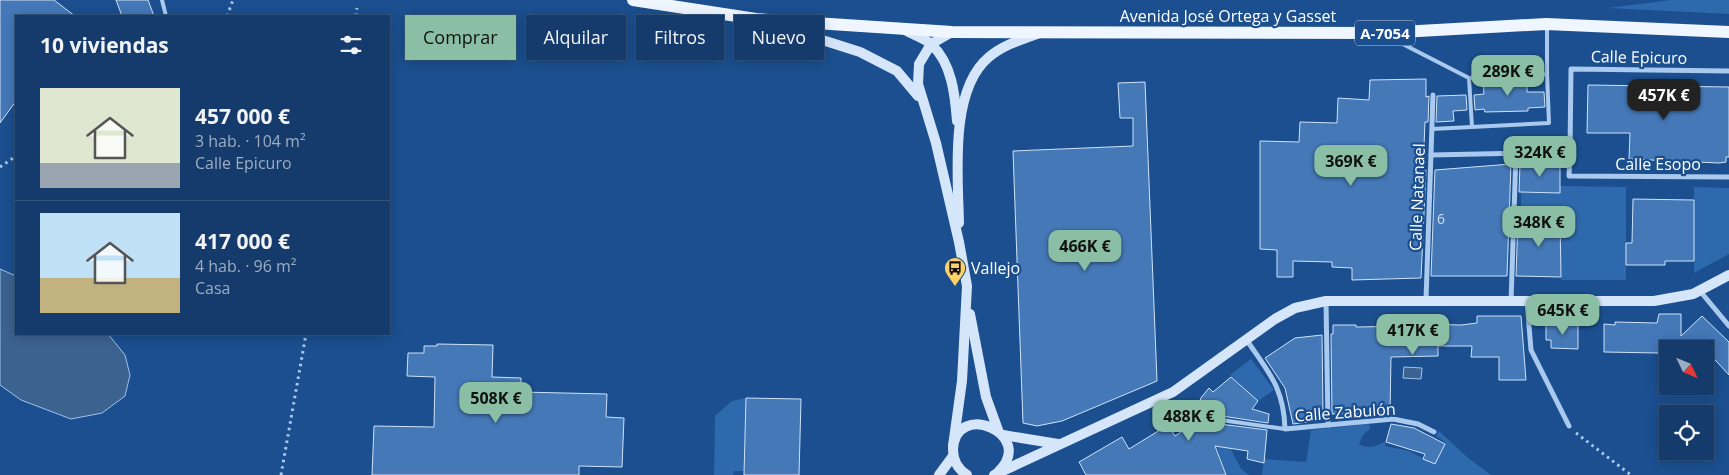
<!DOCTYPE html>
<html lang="es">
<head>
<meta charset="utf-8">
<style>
  :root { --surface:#143b6b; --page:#214673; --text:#f1f3f6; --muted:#9dadc1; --line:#33557e; --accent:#8abfa5 }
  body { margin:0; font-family:"Open Sans",sans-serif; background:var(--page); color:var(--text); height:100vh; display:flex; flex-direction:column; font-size:19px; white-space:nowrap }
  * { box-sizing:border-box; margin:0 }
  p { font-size:16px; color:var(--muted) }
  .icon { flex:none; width:28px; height:28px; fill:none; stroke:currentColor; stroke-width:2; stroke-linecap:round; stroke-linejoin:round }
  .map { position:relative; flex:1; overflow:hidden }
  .sheet { position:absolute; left:15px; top:15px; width:375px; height:320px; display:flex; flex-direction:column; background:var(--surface); border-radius:0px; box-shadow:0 2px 12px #0003,0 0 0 1px var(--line) }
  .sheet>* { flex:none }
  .top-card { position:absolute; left:405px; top:15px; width:475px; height:45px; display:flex; gap:10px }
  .needle { width:32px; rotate:133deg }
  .fabs { position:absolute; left:1659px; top:340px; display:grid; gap:10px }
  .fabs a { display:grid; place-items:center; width:55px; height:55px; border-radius:0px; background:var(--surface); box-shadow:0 2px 12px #0003,0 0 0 1px var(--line); font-size:25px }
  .price { position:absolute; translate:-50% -42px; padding:0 11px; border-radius:10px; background:var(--accent); color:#111; font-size:16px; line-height:32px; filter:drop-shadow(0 1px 2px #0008) }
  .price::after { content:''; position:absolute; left:50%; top:30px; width:15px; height:11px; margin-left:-8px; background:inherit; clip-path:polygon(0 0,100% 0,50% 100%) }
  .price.current { background:#222; color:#fff }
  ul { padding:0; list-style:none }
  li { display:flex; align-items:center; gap:15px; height:125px; padding:0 25px }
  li+li { border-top:1px solid var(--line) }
  li span { display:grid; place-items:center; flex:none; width:140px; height:100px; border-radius:0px; color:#555 }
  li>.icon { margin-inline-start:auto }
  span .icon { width:60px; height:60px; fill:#fffc; stroke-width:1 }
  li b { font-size:21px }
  h2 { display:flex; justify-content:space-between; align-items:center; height:60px; padding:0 25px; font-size:21px }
  .pill { padding:0 18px; border-radius:0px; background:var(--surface); box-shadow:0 2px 12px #0003,0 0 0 1px var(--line); font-size:18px; line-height:45px }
  .pill.current { background:var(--accent); color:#111 }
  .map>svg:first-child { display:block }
  .green { fill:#2e69ad }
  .water { fill:#3c6290; stroke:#9cc4f0 }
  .building { fill:#4478b7; stroke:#cfe3fa }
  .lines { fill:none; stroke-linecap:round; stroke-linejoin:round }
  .path { stroke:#a9c9ee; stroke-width:3; stroke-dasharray:2.5 4; stroke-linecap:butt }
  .lane { stroke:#a9c9ee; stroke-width:4 }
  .street { stroke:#a9c9ee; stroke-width:5 }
  .secondary { stroke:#d6e6fa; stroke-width:10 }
  .primary { stroke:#f0f6ff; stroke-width:12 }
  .labels { text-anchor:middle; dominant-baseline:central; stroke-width:4.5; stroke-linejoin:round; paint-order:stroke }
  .number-label { font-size:14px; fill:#d0dded }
  .shield { fill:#1b4f8f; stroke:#bbcadd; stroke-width:1 }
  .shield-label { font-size:15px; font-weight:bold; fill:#fff }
  .street-label { font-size:16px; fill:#fff; stroke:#1b4f8f }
  .poi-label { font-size:16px; fill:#fff; stroke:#1b4f8f; text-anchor:start }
</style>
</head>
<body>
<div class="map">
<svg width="1729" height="475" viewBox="0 0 1729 475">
  <rect width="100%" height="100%" fill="#1b4f8f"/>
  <g class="green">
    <path d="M1671,0h58v14l-121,-6z"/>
    <path d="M1560,186l66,1v93h-65l-1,-61 -39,1v-27h39z"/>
    <path d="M1694,187l35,1v66l-35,19z"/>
    <path d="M1251,359l23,31 -16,11 -28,-26z"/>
    <path d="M746,398l-2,73h-10l-1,4h-19l1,-59 17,-15z"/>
    <path d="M1206,414l8,2 27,53 8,6h-23z"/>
    <path d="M1369,424l1,5 -7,6 -4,9c10,6 17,2 27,-3l-1,5 24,5 25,13 11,-22 -9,-6 3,-5 28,26 24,18h-229l2,-16 42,3 5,-32z"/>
  </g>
  <g class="water">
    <path d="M0,269l16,7v58h92l17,21 5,20 -5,21 -23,17 -31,6 -50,-19 -21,-15z"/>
    <path d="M1404,367l18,1 -1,11 -18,-1z"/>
  </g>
  <g class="building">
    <path d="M0,0h54l21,16h-59v85l-16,22z"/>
    <path d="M116,0h32l6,16h-32z"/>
    <path d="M1526,60l1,11 -44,3 -1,-12z"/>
    <path d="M1426,79v18l3,-1 -1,26h-3l-2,48h3l-5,108 -69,2v-12l-20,-1v-5l-39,-1v16h-16v-27l-17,-1v-108l39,1 1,-20 37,1 1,-25 31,2 1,-20z"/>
    <path d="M1527,79v13h17l1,15 -17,1v3l-43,1 -1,-3 -9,1 -1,-15 10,-1 -1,-13z"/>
    <path d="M1145,82l12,299 -95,40 -25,5 -14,-3 -10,-272 120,-5v-28h-13l-2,-35z"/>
    <path d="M1588,85l141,2v70h-3v5l-7,1 -90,-4 1,-26h-43z"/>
    <path d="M1466,95l1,15 -14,1 1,10 -18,1 1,-26z"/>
    <path d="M1560,162v31l-41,-1 1,-28z"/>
    <path d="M1511,164l-4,112h-76l4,-106z"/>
    <path d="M1633,199l61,1v61h-29v4h-39v-22h6z"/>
    <path d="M1560,219l1,58 -45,-1 2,-56z"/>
    <path d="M1659,314h22v22l21,-20 27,26v33l-24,-26h-46v4l-55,-1v-28l11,1v-3l42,1z"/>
    <path d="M1477,316h44l5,64h-27v-23h-28l1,-11h-34v10l-47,1 -1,56 -58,1 -1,-80h2v-9h23v2l56,-1v-2l49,1 16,-2z"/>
    <path d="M1546,325h32v24l-27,-1v-8h-5z"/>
    <path d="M1322,335l1,79h-11l3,7 -22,3 -8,-36 -20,-30 30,-20z"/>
    <path d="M437,344l56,1 -1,32 29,1v14l86,2 -1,23 18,1 -2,49 -43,-1v9h-207l2,-49 60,1 1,-50 -28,-1 1,-23h16v-7h13z"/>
    <path d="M1231,377l27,24 -6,8 17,5 -1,9 -46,-7 -5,5 3,3 47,6 -3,33 -17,-4 1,-8 -33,-5 11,29h-140l-7,-13 43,-25 7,12 39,-24 7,11 39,-25 -14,-12 9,-11 4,4z"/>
    <path d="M746,398l55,1 -2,76h-55z"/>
    <path d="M1391,424l23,4 31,16 -10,20 -12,-5 2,-5 -39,-12z"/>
  </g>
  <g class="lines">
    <g class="path">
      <path d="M227,16l6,-16"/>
      <path d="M356,16l1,-8"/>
      <path d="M0,167l16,-11"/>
      <path d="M1576,433l55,42"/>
      <path d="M281,475l25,-141"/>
    </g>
    <g class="lane">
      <path d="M162,0l4,16"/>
      <path d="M1389,37l80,41 78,-4v-47"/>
      <path d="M1469,78l3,49"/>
      <path d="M1432,129l117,-6 -2,-49"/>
      <path d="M1221,420l64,9"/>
    </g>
    <g class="street">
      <path d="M1570,152l1,-83 158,2"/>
      <path d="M1431,155l139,-3 -1,24 160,1"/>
      <path d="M1700,291l29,35"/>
      <path d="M1426,300l7,-205"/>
      <path d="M1326,301l2,124"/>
      <path d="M1527,301l4,49 38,76"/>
      <path d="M1511,302l5,-149"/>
      <path d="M1246,339c22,33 38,48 39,90l108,-10 25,5 16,8"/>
    </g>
    <g class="secondary">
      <path d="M766,22l94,30 37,19 21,25"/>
      <path d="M905,30c8,5 20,8 27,15 20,19 23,50 25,76"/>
      <path d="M952,32l-21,12 -12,20 -1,20 18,59 23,99 8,44 -5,95 -9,65"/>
      <path d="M959,223c-1,-47 -10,-133 30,-166 14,-12 31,-17 48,-23"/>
      <path d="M970,314l16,83 12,33"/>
      <path d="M1003,435l55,9"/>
      <path d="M939,475l14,-19"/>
      <path d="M967,475c-9,-6 -14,-14 -14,-25 1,-51 85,-16 45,22"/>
      <path d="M994,475l179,-83 102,-73 20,-11 31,-7h328l39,-7 36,-19"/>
    </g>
    <path class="primary" d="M633,0l123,19 196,13 431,1 163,-9 183,8"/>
  </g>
  <defs>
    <g id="bus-pin" transform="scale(1.125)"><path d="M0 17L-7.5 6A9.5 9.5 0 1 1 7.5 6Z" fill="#ffd166" stroke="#1b4f8f"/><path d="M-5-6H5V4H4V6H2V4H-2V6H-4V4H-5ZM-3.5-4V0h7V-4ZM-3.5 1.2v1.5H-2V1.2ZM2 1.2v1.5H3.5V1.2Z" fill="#111"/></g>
  </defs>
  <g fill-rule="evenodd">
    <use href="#bus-pin" x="955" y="268"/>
  </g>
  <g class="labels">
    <g class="number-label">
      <text x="1441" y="218">6</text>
    </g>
    <rect class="shield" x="1355" y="20.5" width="60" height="25" rx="4"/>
    <g class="shield-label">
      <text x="1385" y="33">A-7054</text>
    </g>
    <g class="street-label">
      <text x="1228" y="16">Avenida José Ortega y Gasset</text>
      <text transform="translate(1639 57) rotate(1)">Calle Epicuro</text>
      <text x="1658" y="164">Calle Esopo</text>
      <text transform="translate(1417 197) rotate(-88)">Calle Natanael</text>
      <text transform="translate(1345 412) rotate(-4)">Calle Zabulón</text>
    </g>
    <g class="poi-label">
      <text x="971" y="268">Vallejo</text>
    </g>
  </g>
</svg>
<div class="fabs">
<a><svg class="needle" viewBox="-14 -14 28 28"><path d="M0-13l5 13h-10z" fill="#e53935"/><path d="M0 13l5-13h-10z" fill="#9dadc1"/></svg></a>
<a><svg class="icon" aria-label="locate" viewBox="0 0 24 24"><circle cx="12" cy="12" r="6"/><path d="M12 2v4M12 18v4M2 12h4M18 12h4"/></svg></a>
</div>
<b class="price" style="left:1508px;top:97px">289K €</b>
<b class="price current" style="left:1664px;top:121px">457K €</b>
<b class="price" style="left:1540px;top:178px">324K €</b>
<b class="price" style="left:1351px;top:187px">369K €</b>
<b class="price" style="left:1539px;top:248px">348K €</b>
<b class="price" style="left:1085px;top:272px">466K €</b>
<b class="price" style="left:1563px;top:336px">645K €</b>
<b class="price" style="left:1413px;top:356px">417K €</b>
<b class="price" style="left:496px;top:424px">508K €</b>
<b class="price" style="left:1189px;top:442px">488K €</b>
<div class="top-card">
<a class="pill current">Comprar</a>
<a class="pill">Alquilar</a>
<a class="pill">Filtros</a>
<a class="pill">Nuevo</a>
</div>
<section class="sheet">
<h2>10 viviendas<svg class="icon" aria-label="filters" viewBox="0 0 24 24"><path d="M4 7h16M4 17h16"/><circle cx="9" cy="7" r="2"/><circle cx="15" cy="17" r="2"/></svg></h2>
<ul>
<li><span style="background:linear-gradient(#dfe7d0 75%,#9aa5b1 0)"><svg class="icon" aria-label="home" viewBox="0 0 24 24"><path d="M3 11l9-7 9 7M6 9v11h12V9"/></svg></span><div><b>457 000 €</b><p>3 hab. · 104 m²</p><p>Calle Epicuro</p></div></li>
<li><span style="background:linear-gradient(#bfe0f5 65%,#c2b280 0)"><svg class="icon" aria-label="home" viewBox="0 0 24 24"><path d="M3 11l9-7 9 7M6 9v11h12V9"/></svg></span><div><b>417 000 €</b><p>4 hab. · 96 m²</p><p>Casa</p></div></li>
</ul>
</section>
</div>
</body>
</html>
